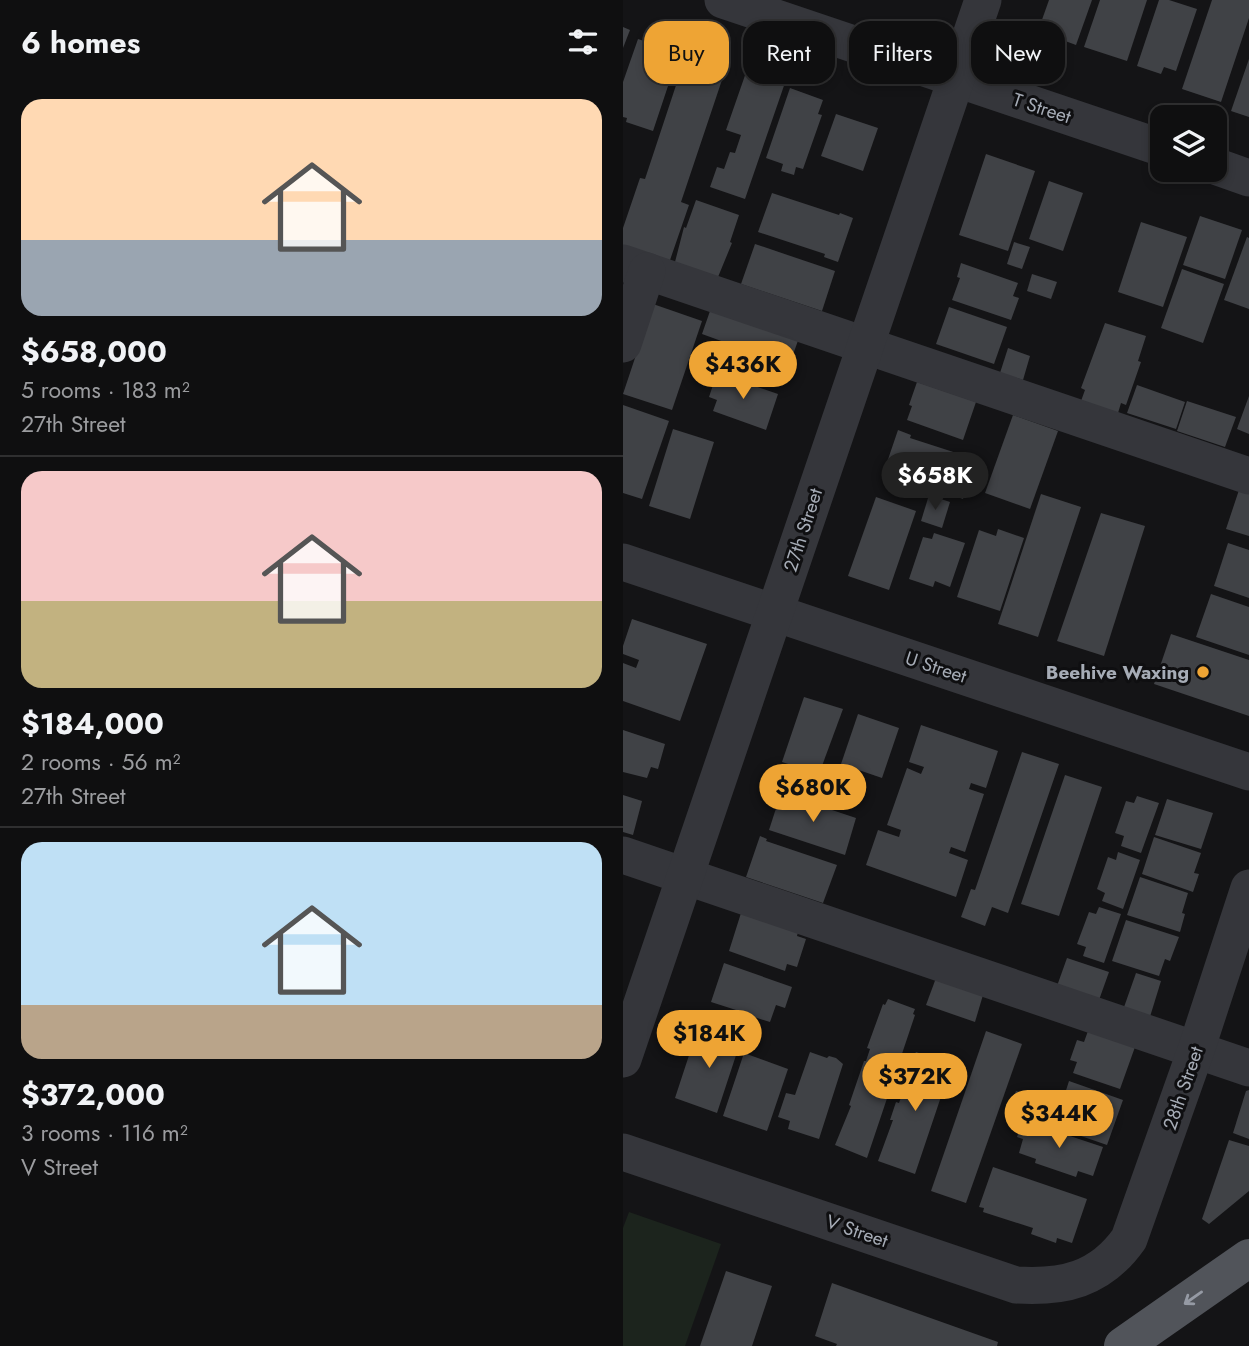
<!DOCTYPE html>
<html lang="en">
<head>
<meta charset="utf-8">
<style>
  :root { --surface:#0f0f10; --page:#181819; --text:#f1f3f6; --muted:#9b9c9f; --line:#2f2f30; --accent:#eea434 }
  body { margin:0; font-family:Jost,sans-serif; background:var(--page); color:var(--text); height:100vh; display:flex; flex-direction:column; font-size:26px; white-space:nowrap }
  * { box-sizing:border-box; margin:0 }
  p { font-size:23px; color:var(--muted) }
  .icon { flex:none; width:38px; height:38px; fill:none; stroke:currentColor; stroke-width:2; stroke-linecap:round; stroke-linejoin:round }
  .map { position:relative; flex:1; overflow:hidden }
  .details { display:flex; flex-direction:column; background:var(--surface); width:623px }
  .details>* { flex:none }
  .guide { position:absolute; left:21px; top:21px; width:499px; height:63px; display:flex; gap:14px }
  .buttons { position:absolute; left:527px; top:105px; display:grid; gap:14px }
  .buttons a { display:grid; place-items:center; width:77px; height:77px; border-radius:14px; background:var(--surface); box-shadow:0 4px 10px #0003,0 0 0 2px var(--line); font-size:35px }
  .price { position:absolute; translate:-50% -60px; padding:0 16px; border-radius:24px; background:var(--accent); color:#111; font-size:23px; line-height:46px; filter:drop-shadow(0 2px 4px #0008) }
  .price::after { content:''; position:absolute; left:50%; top:42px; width:21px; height:16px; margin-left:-10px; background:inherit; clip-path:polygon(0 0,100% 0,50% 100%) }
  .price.active { background:#222; color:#fff }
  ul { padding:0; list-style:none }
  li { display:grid; align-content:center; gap:14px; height:371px; padding:0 21px }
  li+li { border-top:2px solid var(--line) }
  li span { display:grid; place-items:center; height:217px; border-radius:21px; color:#555 }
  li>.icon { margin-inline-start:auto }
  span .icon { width:126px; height:126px; fill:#fffc; stroke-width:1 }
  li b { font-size:30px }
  h2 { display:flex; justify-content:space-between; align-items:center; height:84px; padding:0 21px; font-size:30px }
  .tag { padding:0 24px; border-radius:21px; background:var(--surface); box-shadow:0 4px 10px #0003,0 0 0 2px var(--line); font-size:24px; line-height:63px }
  .tag.active { background:var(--accent); color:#111 }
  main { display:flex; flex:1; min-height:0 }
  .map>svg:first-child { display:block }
  .green { fill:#1c241d }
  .building { fill:#404246 }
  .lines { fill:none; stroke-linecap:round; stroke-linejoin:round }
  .minor { stroke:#35363b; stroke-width:37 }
  .major { stroke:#51545a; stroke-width:38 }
  .oneway { stroke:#959aa4 }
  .poi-dot { fill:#eea434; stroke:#0f0f11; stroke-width:2.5 }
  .labels { text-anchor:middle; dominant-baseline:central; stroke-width:6; stroke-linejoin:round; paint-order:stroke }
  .street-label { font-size:19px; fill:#a6acb6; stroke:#0f0f11 }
  .poi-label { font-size:19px; font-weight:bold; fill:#a6acb6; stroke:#0f0f11; text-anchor:end }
</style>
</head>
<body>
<main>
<section class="details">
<h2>6 homes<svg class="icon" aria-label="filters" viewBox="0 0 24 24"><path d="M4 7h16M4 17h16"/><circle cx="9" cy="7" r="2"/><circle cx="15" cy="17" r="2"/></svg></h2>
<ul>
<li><span style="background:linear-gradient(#ffd9b3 65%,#9aa5b1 0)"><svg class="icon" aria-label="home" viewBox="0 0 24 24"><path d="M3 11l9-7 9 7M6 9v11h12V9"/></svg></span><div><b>$658,000</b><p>5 rooms · 183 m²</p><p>27th Street</p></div></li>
<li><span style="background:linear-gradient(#f6c9c9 60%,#c2b280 0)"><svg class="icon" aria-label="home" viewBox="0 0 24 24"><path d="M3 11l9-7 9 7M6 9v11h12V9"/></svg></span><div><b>$184,000</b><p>2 rooms · 56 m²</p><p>27th Street</p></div></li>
<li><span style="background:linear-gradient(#bfe0f5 75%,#b9a48a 0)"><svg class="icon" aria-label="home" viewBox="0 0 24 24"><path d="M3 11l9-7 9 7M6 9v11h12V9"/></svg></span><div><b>$372,000</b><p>3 rooms · 116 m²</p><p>V Street</p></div></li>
</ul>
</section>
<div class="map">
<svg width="626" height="1346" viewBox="0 0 626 1346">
  <rect width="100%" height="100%" fill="#141416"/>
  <path class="green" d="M6,1212l92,32 -36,102h-62v-118z"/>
  <g class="building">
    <path d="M426,0h43l-16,45 -38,-14z"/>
    <path d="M477,0h47l-20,61 -43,-14z"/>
    <path d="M536,0h10l28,9 -21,62 -12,-4 -3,7 -24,-8z"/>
    <path d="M589,0h37v18l-28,84 -39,-13z"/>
    <path d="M0,27l7,3 -7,18z"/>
    <path d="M15,39l41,14 -26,78 -27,-9 1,-4 -4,-1v-35z"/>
    <path d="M65,49l40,13 -47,140 8,3 -20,58 -46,-15v-20l17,-50 5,1z"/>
    <path d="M626,59v58l-18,-6z"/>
    <path d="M127,61l38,13 -43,125 -35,-12 7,-20 7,2 6,-17 5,1 6,-18 -15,-5z"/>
    <path d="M167,88l33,12 -5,14 4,1 -19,54 -7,-2 -2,8 -13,-4 2,-7 -17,-6z"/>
    <path d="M213,114l42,14 -15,43 -42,-15z"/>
    <path d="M363,154l49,17 -27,80 -49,-16z"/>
    <path d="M426,181l34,12 -20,58 -34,-12z"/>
    <path d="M149,193l67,22 1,-2 13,5 -15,44 -14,-5 1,-3 -67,-22z"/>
    <path d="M73,200l43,15 -9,27 2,1 -14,34 -43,-15 9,-35 2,1z"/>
    <path d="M577,216l42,14 -17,49 -42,-14z"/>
    <path d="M518,222l46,15 -24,70 -45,-15z"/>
    <path d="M624,237l2,1v71l-25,-9z"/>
    <path d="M391,242l16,5 -8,22 -15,-5z"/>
    <path d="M132,244l80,27 -13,40 -81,-27z"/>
    <path d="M338,263l57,20 -5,13 6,2 -8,22 -59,-20 8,-22 -3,-1z"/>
    <path d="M559,269l42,15 -21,59 -42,-15z"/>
    <path d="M409,274l25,8 -6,17 -24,-8z"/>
    <path d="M30,304l49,17 -30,89 -49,-16z"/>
    <path d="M326,307l58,20 -13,37 -58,-20z"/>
    <path d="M87,311l90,24 -15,42 -65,-21 4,-14 -22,-8z"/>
    <path d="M482,323l41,13 -8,25 3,1 -15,43 -5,-2 -3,10 -37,-12 4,-11 -4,-2z"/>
    <path d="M385,348l22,8 -7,24 -23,-7z"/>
    <path d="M94,373l61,21 -12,36 -53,-19 4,-11 -8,-3z"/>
    <path d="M294,382l59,20 -13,38 -56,-20 5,-14 -3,-1z"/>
    <path d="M514,385l48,17 -9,27 -49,-16z"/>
    <path d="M626,396v38l-12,-5z"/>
    <path d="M564,401l49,16 -11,30 -48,-16z"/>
    <path d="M0,405l46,16 -27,78 -19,-6z"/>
    <path d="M390,415l45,16 -28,78 -45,-16z"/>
    <path d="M50,429l41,13 -24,77 -41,-13z"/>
    <path d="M275,430l13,5 -1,3 65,21 -12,40 -66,-23 -1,3 -13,-5z"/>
    <path d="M616,490l10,3v43l-23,-7z"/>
    <path d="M418,494l40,13 -43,130 -40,-13z"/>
    <path d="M306,495l21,7 -8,26 -21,-7z"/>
    <path d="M253,497l40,14 -27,79 -41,-14z"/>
    <path d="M478,513l44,13 -41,130 -47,-15z"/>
    <path d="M375,529l26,9 -24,73 -43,-14 22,-67 17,6z"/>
    <path d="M311,533l31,10 -15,44 -15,-6 -2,6 -24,-8 14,-42 9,2z"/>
    <path d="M605,543l21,7v48l-35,-12z"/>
    <path d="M588,594l38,13v48l-53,-18z"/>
    <path d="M9,619l75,25 -27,77 -57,-20v-38l13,5 3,-8 -16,-6v-8z"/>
    <path d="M548,634l78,26v56l-95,-32z"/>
    <path d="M181,697l39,12 -24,65 -37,-12z"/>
    <path d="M235,714l41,14 -17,50 -41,-14z"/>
    <path d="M298,725l77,26 -12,37 -15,-5 -2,6 15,5 -19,58 -14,-5 -2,6 19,7 -12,37 -90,-32 12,-35 21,7 2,-7 -14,-5 20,-57 14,6 3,-7 -15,-5z"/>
    <path d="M0,730l42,14 -7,25 -7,-2 -4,11 -24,-6z"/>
    <path d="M399,752l37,12 -51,149 -16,-6 -7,19 -24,-9 10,-28 4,1z"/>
    <path d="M442,775l37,12 -43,129 -38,-12z"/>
    <path d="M158,793l75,25 -11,37 -76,-25z"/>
    <path d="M0,795l19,6 -9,34 -10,-3z"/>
    <path d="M514,796l22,7 -18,50 -20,-7 3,-10 -9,-3 11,-32 8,2z"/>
    <path d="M544,799l46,14 -12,36 -46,-14z"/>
    <path d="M137,836l7,3 -1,2 71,24 -14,38 -77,-26z"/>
    <path d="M531,837l47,16 -7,20 5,1 -6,18 -51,-18z"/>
    <path d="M495,852l22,8 -17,49 -21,-8 3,-8 -8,-4 11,-32 8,3z"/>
    <path d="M517,877l48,16 -6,20 3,1 -5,18 -53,-17z"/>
    <path d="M476,907l22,7 -17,49 -21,-7 3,-9 -9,-3 12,-32 7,2z"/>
    <path d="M118,913l57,19 -1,4 9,3 -9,28 -10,-3 -2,7 -56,-20z"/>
    <path d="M503,920l53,17 -9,24 -5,-2 -6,17 -47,-15z"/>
    <path d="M444,958l42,14 -10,28 -42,-14z"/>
    <path d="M101,963l68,24 -7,21 -9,-3 -6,17 -16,-5 -1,2 -18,-7 1,-2 -25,-8z"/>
    <path d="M513,973l25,8 -12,39 -26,-10z"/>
    <path d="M313,978l47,17 -8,27 -49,-17z"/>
    <path d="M265,999l27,10 -2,5 2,1 -48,143 -32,-13 16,-39 -2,-1 15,-44h2l4,-12 -3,-1 16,-44 2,1z"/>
    <path d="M93,1028l26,9 -25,76 -42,-15 20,-61 17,6z"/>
    <path d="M363,1031l36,13 -56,159 -35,-12z"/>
    <path d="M465,1031l47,16 -15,42 -47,-16 4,-11 -7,-2 7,-20 7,2z"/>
    <path d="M187,1052l17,6 2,-2 7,2 7,6 -24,75 -31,-10 2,-8 -12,-4 8,-24 9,2z"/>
    <path d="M293,1052l36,12 -37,110 -37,-13 15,-41h-3l6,-18 3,1 13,-38 -3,-1z"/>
    <path d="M121,1053l44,16 -21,62 -44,-15z"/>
    <path d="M446,1081l54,19 -16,45 -98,-34 7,-20 45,15z"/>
    <path d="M626,1090v49l-16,-6 13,-42z"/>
    <path d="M399,1122l8,3 1,-2 72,24 -10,29 -15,-5 -2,6 -41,-14 1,-4 -17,-6 4,-14 -6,-2z"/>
    <path d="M606,1140l20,6v45l-40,33 -7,-5z"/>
    <path d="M370,1167l94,32 -15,44 -15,-5 -1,5 -25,-9 2,-6 -50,-16 1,-4 -5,-1z"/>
    <path d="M103,1271l46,15 -20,60h-52z"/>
    <path d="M209,1283l166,59 -1,4h-161l1,-2 -22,-8z"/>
  </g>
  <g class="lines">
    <g class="minor">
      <path d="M100,0l439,148"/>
      <path d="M592,166l34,12"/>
      <path d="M0,263l626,213"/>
      <path d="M0,344l24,-73"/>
      <path d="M0,562l626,210"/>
      <path d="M0,855l626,213"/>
      <path d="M0,1059l360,-1059"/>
      <path d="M0,1152l393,133c47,3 84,-5 113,-46l67,-189 53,-162"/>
    </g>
    <path class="major" d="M500,1346l126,-88"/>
  </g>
  <defs><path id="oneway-shaft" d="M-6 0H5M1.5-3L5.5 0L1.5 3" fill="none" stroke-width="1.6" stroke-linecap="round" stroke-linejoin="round" transform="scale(1.75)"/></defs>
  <use class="oneway" href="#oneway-shaft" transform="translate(570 1298) rotate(145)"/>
  <circle class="poi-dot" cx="580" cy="672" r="7"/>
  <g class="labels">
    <g class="street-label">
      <text transform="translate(419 108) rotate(18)">T Street</text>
      <text transform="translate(180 530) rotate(-72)">27th Street</text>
      <text transform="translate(313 667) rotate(18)">U Street</text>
      <text transform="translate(560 1088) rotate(-71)">28th Street</text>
      <text transform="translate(234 1231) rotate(19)">V Street</text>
    </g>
    <g class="poi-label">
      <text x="566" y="672">Beehive Waxing</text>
    </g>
  </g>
</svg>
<div class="buttons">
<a><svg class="icon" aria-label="layers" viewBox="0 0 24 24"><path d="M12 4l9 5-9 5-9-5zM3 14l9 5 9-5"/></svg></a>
</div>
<b class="price" style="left:120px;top:401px">$436K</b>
<b class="price active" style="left:312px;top:512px">$658K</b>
<b class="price" style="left:190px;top:824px">$680K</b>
<b class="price" style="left:86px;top:1070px">$184K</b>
<b class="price" style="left:292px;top:1113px">$372K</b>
<b class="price" style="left:436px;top:1150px">$344K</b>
<div class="guide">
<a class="tag active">Buy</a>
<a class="tag">Rent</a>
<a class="tag">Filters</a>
<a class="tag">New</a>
</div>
</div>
</main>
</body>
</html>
